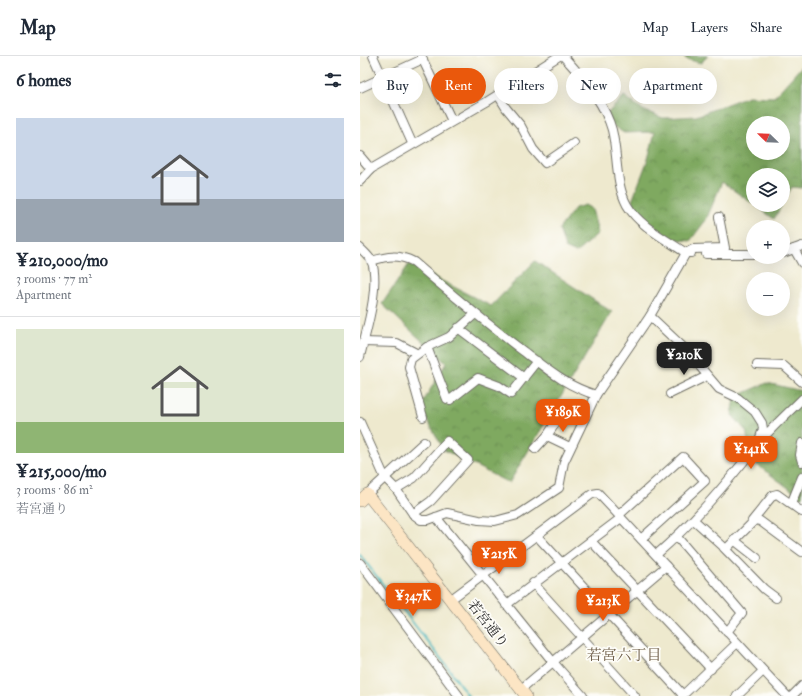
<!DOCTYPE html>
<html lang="en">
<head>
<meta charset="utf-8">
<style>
  :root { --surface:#fff; --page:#f2f2f3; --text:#1f2937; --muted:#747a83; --line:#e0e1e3; --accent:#ea580c }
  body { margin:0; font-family:"IM FELL Double Pica","Noto Serif JP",serif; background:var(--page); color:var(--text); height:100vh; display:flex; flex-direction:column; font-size:15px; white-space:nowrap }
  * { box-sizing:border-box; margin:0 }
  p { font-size:13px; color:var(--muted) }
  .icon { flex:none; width:22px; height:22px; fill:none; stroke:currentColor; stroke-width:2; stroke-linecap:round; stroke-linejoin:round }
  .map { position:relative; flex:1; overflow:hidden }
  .sheet { display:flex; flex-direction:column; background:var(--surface); width:360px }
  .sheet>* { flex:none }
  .hud { position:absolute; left:12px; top:12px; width:370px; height:36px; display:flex; gap:8px }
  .needle { width:26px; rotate:293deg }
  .fabs { position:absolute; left:386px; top:60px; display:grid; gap:8px }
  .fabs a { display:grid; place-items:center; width:44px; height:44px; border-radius:50%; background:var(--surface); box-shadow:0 4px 16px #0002; font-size:20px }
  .price { position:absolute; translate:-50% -34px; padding:0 9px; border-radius:8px; background:var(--accent); color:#fff; font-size:13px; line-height:26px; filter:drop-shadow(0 1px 2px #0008) }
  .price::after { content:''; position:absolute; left:50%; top:24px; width:12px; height:9px; margin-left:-6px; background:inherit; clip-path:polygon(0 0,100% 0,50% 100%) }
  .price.selected { background:#222; color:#fff }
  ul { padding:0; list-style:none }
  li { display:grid; align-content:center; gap:8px; height:212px; padding:0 16px }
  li+li { border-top:1px solid var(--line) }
  li span { display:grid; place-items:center; height:124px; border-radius:0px; color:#555 }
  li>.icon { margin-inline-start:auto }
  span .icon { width:72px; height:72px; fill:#fffc; stroke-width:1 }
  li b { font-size:17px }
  h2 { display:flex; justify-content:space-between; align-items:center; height:48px; padding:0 16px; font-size:17px }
  .chip { padding:0 14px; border-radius:18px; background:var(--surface); box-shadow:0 4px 16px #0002; font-size:14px; line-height:36px }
  .chip.selected { background:var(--accent); color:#fff }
  header { display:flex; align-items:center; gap:24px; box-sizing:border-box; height:56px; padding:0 20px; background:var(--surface); border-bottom:1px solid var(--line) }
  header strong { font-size:19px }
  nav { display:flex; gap:22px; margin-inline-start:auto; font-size:14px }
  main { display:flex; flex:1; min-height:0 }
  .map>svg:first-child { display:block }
  .forest { fill:url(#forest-crowns); stroke:#556a46; fill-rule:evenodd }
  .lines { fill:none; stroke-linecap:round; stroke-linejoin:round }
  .stream { stroke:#49b8bf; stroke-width:2 }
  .street-casing { stroke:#6f6e64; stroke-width:10 }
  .secondary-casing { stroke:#6f6e64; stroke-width:12 }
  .street { stroke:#fff; stroke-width:8 }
  .secondary { stroke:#fce5c4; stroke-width:11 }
  .labels { text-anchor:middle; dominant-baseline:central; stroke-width:3.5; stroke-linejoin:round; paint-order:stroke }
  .street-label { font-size:14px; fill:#2b2b2b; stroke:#fdfcf7 }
  .neighbourhood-label { font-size:15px; fill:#6d5c47; stroke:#fdfcf7 }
</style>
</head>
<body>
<header>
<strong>Map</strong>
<nav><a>Map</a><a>Layers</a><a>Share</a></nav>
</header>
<main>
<section class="sheet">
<h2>6 homes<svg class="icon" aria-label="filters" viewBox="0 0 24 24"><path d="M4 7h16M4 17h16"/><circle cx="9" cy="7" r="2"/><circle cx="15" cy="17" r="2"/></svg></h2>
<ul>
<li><span style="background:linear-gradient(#c9d6e8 65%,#9aa5b1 0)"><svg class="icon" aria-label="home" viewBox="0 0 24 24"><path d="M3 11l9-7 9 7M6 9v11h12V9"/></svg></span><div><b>¥210,000/mo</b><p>3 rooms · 77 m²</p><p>Apartment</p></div></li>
<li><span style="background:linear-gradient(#dfe7d0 75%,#8fb573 0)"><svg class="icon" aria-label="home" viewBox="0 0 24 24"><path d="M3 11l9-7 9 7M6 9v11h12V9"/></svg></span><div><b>¥215,000/mo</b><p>3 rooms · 86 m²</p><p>若宮通り</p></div></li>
</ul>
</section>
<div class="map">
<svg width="442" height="640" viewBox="0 0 442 640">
  <defs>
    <pattern id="forest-crowns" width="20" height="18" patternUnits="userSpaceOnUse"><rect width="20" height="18" fill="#7fa960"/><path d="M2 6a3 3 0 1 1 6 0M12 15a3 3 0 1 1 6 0" fill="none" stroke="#688a4f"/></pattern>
  </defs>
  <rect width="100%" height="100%" fill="#fdfcf7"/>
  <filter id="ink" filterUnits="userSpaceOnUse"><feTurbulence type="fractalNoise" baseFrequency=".025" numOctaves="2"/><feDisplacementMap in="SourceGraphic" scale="8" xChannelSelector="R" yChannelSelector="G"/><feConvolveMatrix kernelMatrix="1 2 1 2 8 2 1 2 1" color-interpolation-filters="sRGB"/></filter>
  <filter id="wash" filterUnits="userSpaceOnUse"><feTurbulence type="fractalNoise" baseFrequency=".012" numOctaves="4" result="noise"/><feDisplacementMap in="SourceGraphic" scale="16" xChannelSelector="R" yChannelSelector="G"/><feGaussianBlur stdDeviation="0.9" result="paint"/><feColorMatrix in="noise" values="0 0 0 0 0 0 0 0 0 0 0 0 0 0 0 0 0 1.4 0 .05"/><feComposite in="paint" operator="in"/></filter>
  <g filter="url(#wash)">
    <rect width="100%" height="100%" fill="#eee9ce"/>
    <g class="forest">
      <path d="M324,0h24l-7,7 -15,-4z"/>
      <path d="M442,10v122l-10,-1 -9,16v-28h-30v29l-31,-22 -16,38 -16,21 -25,-3 -21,-14 -12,-23 16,-42 7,-27 -31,1 -22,-14 22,-23 19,14 20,8 33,-2 52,-20 26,1zM393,67h30v30h-30z"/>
      <path d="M225,149l7,4 6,24 -22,20 -11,-5 -6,-19 16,-21z"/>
      <path d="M395,149h27l-8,14z"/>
      <path d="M175,205l77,51 -103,171 -65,-33 -24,-43 26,-44 -64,-59 27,-40 82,42z"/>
      <path d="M407,327l35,8v107l-50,-37 -6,-30 -14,-16 3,-18z"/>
    </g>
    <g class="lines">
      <path class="stream" d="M0,499l89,114 19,27"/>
    </g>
  </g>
  <g filter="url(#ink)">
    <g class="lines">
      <g class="street-casing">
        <g id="street">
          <path d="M13,0l39,87"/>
          <path d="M61,0l31,65"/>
          <path d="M203,0c18,19 42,48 49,74 6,24 3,53 15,75 12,21 40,35 59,48h5"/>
          <path d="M0,32l63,-29"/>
          <path d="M138,39l8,13 15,18 12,23 12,14 29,-20"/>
          <path d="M0,100l11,13"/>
          <path d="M0,125l11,-12 117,-68 71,-45"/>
          <path d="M0,192c4,4 10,9 12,14 8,26 -6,69 -12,95"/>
          <path d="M434,193l8,14"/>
          <path d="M423,197l19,-7"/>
          <path d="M346,198h47"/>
          <path d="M11,205c17,-5 27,-7 43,1 36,31 72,61 109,89 25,19 43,35 73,44"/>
          <path d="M290,260l35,33 34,40 19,9 17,14 7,11 1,6 -5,14"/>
          <path d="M98,272l66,50"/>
          <path d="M3,286l34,1 19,10"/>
          <path d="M67,291l20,52 3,1 28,-22 21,8 12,8 26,-33"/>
          <path d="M397,309l27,1 18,16"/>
          <path d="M310,338l37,-18"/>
          <path d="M63,361l-14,-50 2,-8 16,-12 22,-10 25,-22"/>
          <path d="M0,366l25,56 11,11 17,25 8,6h7l19,-7 32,7 16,1 23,-6 41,-27 5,-26 32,-67 54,-79 36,-63 7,-4 32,-1 -6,-31"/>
          <path d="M187,380l23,11"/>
          <path d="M442,387l-2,12 2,7"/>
          <path d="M175,393l12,-13 15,-23"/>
          <path d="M36,433l18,-11 33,-37 21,19 -37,41 -18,13"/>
          <path d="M7,438l57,-52"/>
          <path d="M431,448l11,-27"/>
          <path d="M259,459l64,-58 22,24 -64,58"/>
          <path d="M76,461l117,145 30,34"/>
          <path d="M334,464l32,29 29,-29 5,1 42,31"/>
          <path d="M392,465l21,-26 4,-1 25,18"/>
          <path d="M177,480l146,159"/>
          <path d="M317,481l65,76 -15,19"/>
          <path d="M374,484l23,18"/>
          <path d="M231,485l120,128"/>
          <path d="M364,492l40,41 12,9"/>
          <path d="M296,499c38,-33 70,-71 101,-110 14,-17 30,-31 45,-46"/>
          <path d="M0,507l99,133"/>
          <path d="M173,527l102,113"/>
          <path d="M90,544l142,-106 6,-1 189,203"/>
          <path d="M146,549l115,-87"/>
          <path d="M160,634l146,-124"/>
          <path d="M322,640l55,-53"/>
          <path d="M377,640l26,-25"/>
          <path d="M432,640l10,-10"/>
        </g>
      </g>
      <g class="secondary-casing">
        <path id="secondary" d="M0,445l7,-7 159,202"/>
      </g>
      <use href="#street" class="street"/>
      <use href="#secondary" class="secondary"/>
    </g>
  </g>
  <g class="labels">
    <g class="street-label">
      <text transform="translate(128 568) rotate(52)">若宮通り</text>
    </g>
    <g class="neighbourhood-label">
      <text x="264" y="599">若宮六丁目</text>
    </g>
  </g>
</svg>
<div class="fabs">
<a><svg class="needle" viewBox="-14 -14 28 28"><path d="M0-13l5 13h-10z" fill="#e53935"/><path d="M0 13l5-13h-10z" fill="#747a83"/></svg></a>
<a><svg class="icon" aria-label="layers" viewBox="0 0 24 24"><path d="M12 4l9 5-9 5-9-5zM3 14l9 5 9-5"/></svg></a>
<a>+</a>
<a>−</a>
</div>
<b class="price selected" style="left:324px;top:320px">¥210K</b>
<b class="price" style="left:203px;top:377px">¥189K</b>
<b class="price" style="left:391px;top:414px">¥141K</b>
<b class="price" style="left:139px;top:519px">¥215K</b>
<b class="price" style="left:53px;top:561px">¥347K</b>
<b class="price" style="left:243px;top:566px">¥213K</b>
<div class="hud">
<a class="chip">Buy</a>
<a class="chip selected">Rent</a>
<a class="chip">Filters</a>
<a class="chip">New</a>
<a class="chip">Apartment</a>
</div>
</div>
</main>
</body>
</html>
